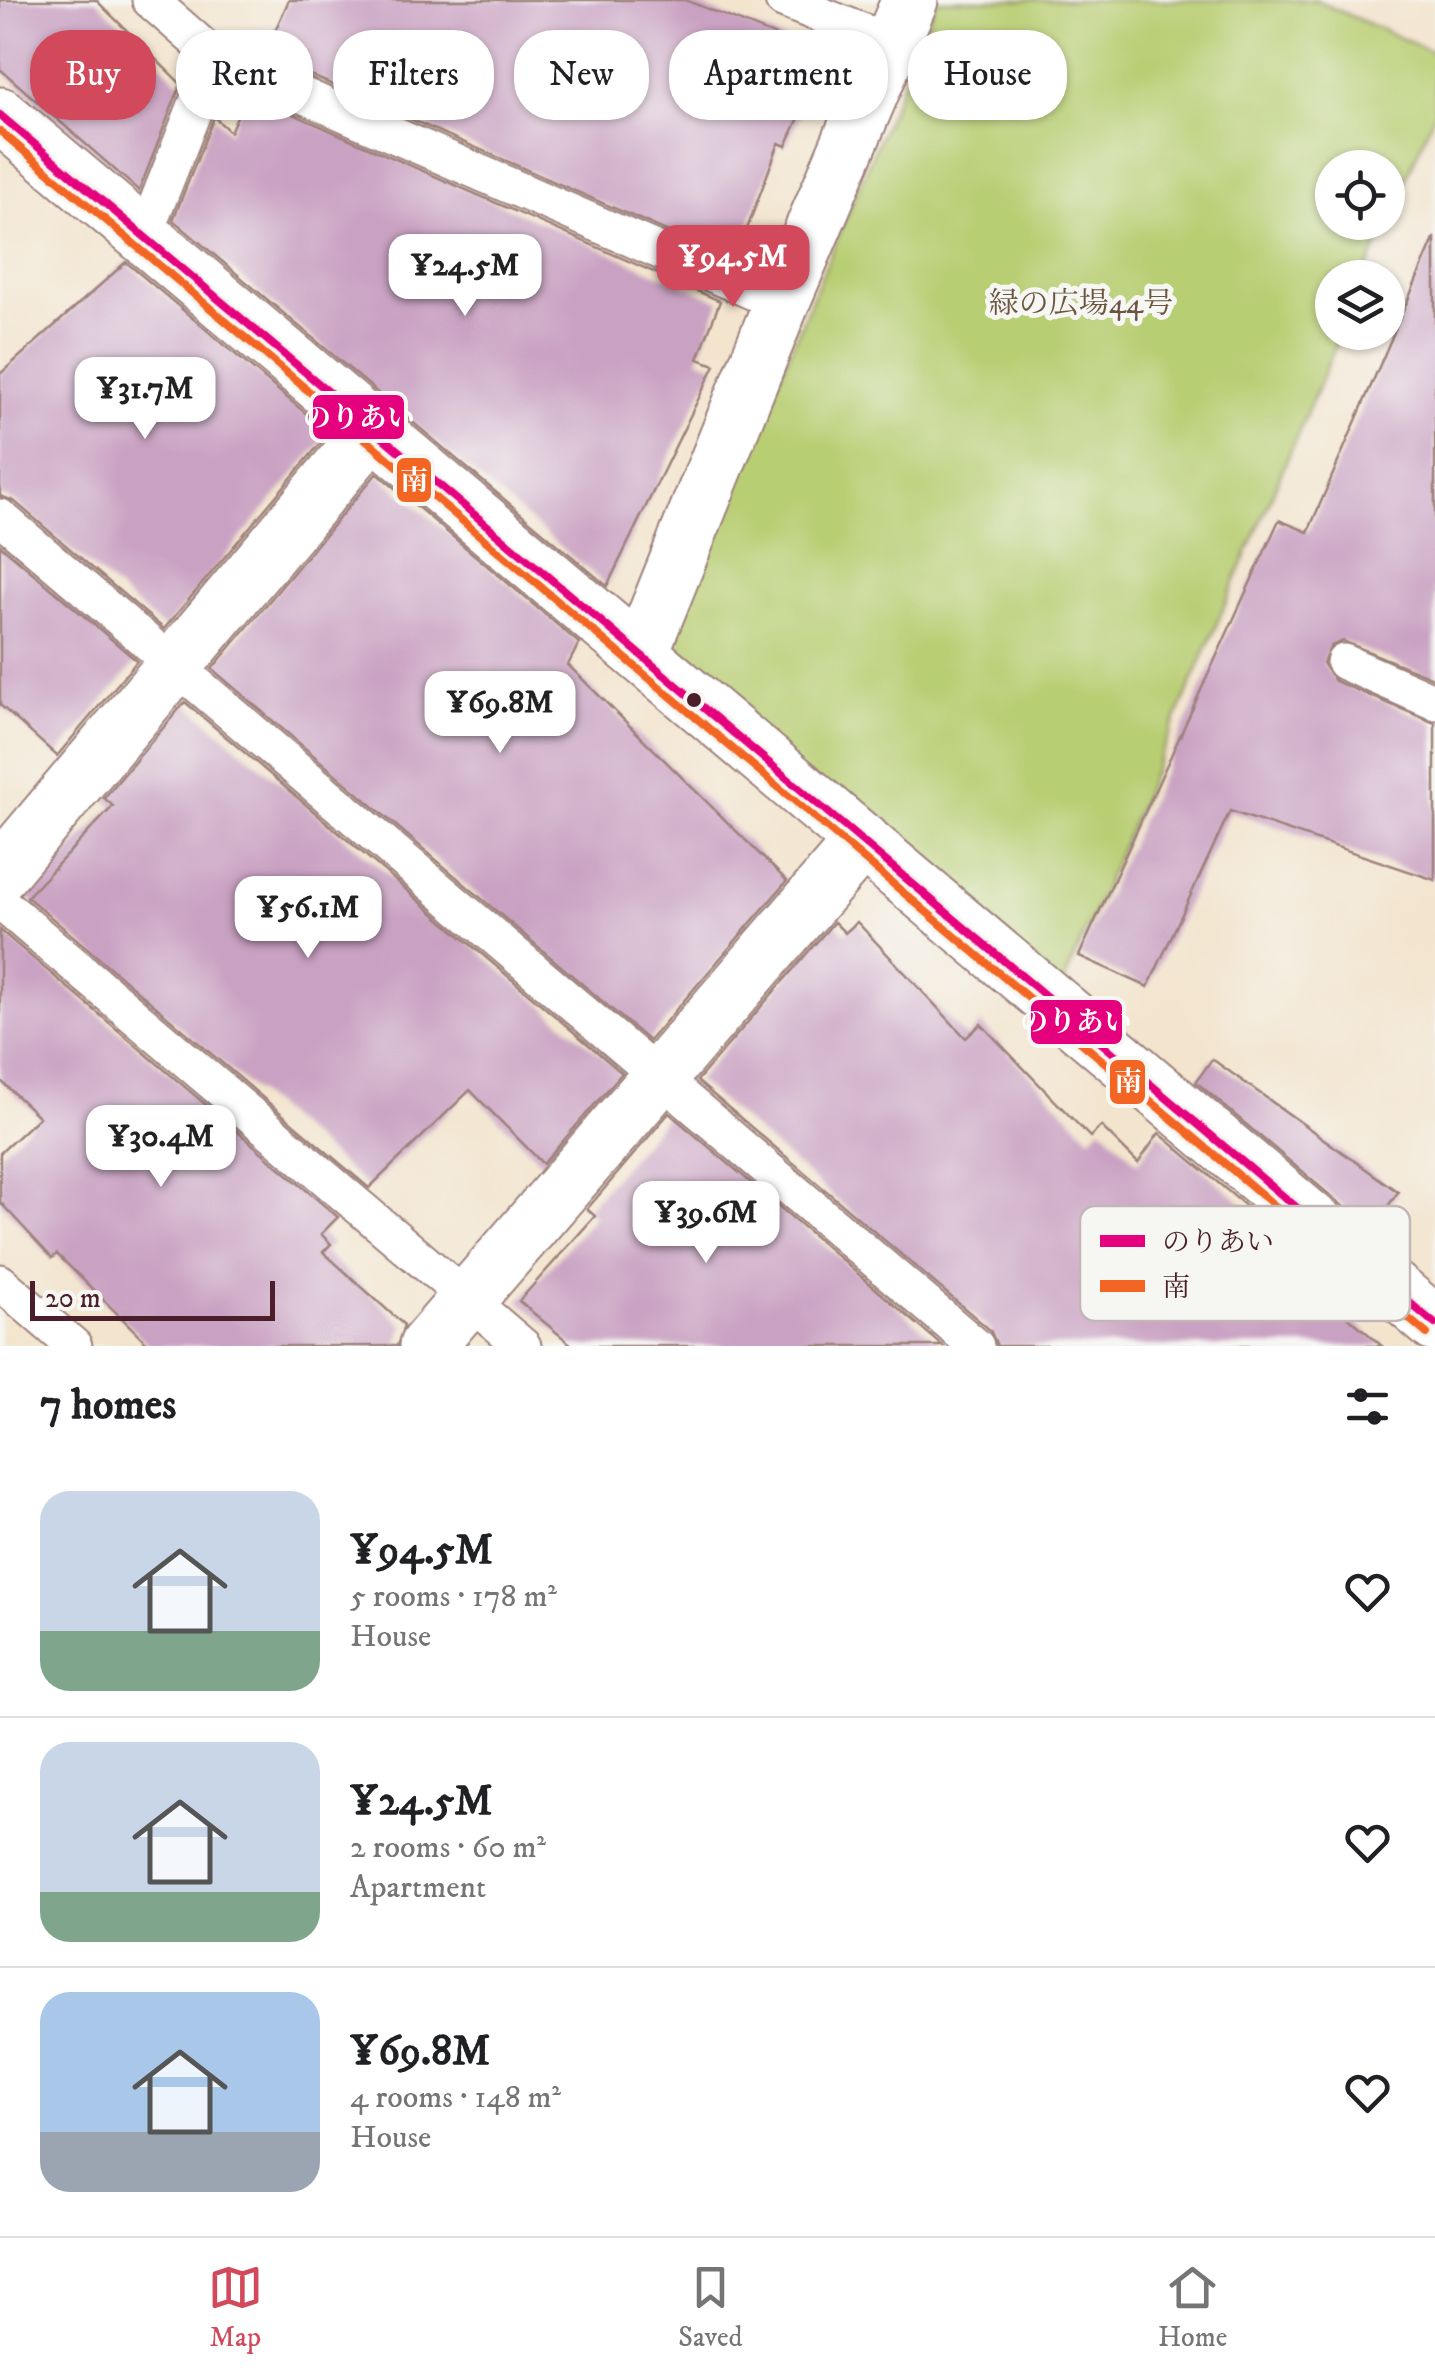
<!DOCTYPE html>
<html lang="en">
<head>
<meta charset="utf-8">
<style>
  :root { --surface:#fff; --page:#f6f6f6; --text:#202124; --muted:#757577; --line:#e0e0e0; --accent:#d1495b }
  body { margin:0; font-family:"IM FELL DW Pica","Noto Serif JP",serif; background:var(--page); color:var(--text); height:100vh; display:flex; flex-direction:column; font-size:38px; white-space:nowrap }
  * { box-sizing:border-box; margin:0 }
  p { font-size:32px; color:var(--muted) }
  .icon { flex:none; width:55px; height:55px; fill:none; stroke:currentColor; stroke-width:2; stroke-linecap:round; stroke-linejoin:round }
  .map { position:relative; height:1346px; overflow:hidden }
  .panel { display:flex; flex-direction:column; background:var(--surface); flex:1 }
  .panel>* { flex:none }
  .top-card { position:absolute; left:30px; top:30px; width:1375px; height:90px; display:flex; gap:20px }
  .controls { position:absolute; left:1315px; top:150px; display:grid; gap:20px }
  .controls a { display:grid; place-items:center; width:90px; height:90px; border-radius:50%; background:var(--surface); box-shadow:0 2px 8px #0004; font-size:50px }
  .scale { position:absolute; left:30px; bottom:25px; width:245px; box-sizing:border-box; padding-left:10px; border:5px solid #4a1f2b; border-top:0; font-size:28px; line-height:35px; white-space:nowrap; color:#4a1f2b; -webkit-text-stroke:8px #f6f6f2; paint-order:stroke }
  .price { position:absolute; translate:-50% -85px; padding:0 22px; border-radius:20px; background:#fff; color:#222; font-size:32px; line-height:65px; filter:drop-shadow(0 2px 5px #0008) }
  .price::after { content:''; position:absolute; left:50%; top:60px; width:30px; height:22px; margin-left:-15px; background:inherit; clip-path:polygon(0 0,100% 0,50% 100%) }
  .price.current { background:var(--accent); color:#fff }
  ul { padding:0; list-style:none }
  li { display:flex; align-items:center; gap:30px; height:250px; padding:0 40px }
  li+li { border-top:2px solid var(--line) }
  li span { display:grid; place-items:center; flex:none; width:280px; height:200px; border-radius:30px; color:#555 }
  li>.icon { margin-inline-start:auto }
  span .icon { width:120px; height:120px; fill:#fffc; stroke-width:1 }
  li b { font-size:42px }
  h2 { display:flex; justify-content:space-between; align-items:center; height:120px; padding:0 40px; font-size:42px }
  .tag { padding:0 35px; border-radius:40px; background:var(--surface); box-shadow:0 2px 8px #0004; font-size:35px; line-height:90px }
  .tag.current { background:var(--accent); color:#fff }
  .dock { display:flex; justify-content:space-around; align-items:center; height:140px; border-top:2px solid var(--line); background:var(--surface); font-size:28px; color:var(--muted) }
  .dock a { display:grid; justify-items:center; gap:5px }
  .dock .current { color:var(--accent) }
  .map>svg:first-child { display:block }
  .green { fill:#b8ce72; stroke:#81764e; stroke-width:2.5; fill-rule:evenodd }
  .building { fill:#c9a1c2 }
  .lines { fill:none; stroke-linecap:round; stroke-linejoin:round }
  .service-casing { stroke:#9e827c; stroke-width:39 }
  .minor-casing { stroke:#9e827c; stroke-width:59 }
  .service { stroke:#fff; stroke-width:35 }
  .minor { stroke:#fff; stroke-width:55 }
  .bus-1-casing { stroke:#f6f6f2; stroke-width:15 }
  .bus-2-casing { stroke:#f6f6f2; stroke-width:15 }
  .bus-1 { stroke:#e5007d; stroke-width:8 }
  .bus-2 { stroke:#f26522; stroke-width:8 }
  .bus-dot { fill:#4a1f2b; stroke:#f6f6f2; stroke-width:4 }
  .labels { text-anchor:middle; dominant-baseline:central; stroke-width:10; stroke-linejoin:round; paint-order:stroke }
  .park-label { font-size:30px; fill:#6b5440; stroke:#f6f6f2 }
  .key { fill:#f6f6f2; stroke:#c2b6b6; stroke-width:2.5 }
  .key-label { font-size:28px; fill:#4a1f2b }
  .line-badge { stroke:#f6f6f2; stroke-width:4 }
  .badge-label { font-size:28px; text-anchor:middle; font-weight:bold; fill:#fff }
</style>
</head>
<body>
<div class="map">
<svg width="1435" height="1346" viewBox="0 0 1435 1346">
  <rect width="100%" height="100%" fill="#f6f6f2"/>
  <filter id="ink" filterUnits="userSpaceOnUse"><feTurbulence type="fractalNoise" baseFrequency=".01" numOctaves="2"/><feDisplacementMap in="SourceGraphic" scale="20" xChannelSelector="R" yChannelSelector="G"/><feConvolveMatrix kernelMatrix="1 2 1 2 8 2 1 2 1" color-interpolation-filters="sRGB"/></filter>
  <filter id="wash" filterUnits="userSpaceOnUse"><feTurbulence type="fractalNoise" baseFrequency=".0048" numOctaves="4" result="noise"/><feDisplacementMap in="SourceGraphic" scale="40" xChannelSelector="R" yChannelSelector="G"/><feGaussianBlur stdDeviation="2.25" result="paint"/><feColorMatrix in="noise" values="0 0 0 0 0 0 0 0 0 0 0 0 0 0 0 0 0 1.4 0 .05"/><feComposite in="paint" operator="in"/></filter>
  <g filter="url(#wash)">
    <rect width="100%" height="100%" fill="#f3e4cd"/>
    <path class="green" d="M937,0h378l120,53v59l-71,165 -32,1v54l9,1 -281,658 -399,-332zM1332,168h56v54h-56z"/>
    <g id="blocks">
      <g class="building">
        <path d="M0,0h96l85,84 -42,107 -139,-122z"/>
        <path d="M289,0h396l142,56 -41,90 -7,-3 -44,118 -471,-206z"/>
        <path d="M247,94l473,207 -22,58 17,6 -108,221 -434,-366 41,-103 16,15z"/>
        <path d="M1435,237v442l-92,-38 -12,5 -8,17 12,18 100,42v157l-205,-69 -82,176 -69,-31 200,-436 29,12z"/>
        <path d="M126,262l203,171 -165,196 -150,-128 -14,-5v-122z"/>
        <path d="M377,473l202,170 -11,22 219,216 -138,160 -437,-372z"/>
        <path d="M0,545l137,116 -80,95 -57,-51z"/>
        <path d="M185,702l437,371 -79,91 -73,-74 -101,98 -342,-291 86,-91 -9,-8z"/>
        <path d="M834,922l11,11 12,-11 109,116 15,-14 109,113 11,-11 37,37 21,-30 176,148 -11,15 58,50h-385l-7,-16 -293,-249z"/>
        <path d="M0,930l338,287 -17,17 10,10 -8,8 81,73 -7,21h-247l-93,-92 -5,4 -52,-56v-49l39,-36 -39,-37z"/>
        <path d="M1212,1059l186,133 -27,38 -175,-148z"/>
        <path d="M669,1113l274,233h-370l-54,-45 76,-85 -8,-7z"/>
      </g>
    </g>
  </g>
  <g filter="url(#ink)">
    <use href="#blocks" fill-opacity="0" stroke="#9e827c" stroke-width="2.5"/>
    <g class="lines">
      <g class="service-casing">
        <g id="service">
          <path d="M150,0l65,57 566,247"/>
          <path d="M783,0l109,43"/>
          <path d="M144,236l71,-179"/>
          <path d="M0,517l976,829"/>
          <path d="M1344,662l91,40"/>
          <path d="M0,902l523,444"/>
          <path d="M0,1282l74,64"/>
        </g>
      </g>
      <g class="minor-casing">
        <g id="minor">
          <path d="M0,115l1435,1209"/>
          <path d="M640,654l141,-350 129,-304"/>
          <path d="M0,873l373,-444"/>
          <path d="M427,1346l436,-505"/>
        </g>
      </g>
      <use href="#service" class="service"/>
      <use href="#minor" class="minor"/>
      <g class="bus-1-casing">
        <path id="bus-1" d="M0,115l1435,1209"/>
      </g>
      <g class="bus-2-casing">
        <path id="bus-2" d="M0,131l1427,1203"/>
      </g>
      <use href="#bus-1" class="bus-1"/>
      <use href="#bus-2" class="bus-2"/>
    </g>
  </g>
  <circle class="bus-dot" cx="694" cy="700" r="9"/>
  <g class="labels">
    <g class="park-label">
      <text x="1081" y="304">緑の広場44号</text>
    </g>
  </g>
  <rect x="1080" y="1206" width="330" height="115" rx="15" class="key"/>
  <rect x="1100" y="1235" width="45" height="12" fill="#e5007d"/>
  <rect x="1100" y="1280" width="45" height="12" fill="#f26522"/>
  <g class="key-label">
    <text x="1162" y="1251">のりあい</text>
    <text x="1162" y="1296">南</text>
  </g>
  <g class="line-badge">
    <rect x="311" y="393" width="95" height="48" rx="10" fill="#e5007d"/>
    <rect x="395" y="456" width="38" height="48" rx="10" fill="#f26522"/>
    <rect x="1029" y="998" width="95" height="48" rx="10" fill="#e5007d"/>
    <rect x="1108" y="1058" width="39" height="48" rx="10" fill="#f26522"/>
  </g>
  <g class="badge-label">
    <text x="359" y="427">のりあい</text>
    <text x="414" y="490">南</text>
    <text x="1076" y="1031">のりあい</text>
    <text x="1128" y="1091">南</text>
  </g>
</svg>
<div class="controls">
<a><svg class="icon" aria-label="locate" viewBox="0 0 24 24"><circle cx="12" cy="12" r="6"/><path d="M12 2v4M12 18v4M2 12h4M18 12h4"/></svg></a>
<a><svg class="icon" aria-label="layers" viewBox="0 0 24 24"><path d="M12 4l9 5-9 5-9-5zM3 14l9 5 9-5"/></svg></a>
</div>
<div class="scale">20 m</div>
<b class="price current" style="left:733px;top:310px">¥94.5M</b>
<b class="price" style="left:465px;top:319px">¥24.5M</b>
<b class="price" style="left:145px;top:442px">¥31.7M</b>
<b class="price" style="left:500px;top:756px">¥69.8M</b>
<b class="price" style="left:308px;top:961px">¥56.1M</b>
<b class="price" style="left:161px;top:1190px">¥30.4M</b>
<b class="price" style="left:706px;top:1266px">¥39.6M</b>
<div class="top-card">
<a class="tag current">Buy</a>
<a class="tag">Rent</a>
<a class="tag">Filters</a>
<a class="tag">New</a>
<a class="tag">Apartment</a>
<a class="tag">House</a>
</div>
</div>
<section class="panel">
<h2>7 homes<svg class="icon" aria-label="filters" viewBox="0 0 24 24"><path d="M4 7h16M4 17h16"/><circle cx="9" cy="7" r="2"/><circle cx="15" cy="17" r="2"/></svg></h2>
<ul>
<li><span style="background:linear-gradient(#c9d6e8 70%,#7fa58c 0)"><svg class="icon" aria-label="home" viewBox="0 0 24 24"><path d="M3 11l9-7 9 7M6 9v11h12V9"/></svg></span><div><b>¥94.5M</b><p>5 rooms · 178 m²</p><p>House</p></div><svg class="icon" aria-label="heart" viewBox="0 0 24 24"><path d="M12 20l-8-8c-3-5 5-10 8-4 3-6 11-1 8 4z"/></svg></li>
<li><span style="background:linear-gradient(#c9d6e8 75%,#7fa58c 0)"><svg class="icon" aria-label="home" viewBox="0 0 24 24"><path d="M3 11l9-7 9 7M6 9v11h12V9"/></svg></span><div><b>¥24.5M</b><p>2 rooms · 60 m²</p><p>Apartment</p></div><svg class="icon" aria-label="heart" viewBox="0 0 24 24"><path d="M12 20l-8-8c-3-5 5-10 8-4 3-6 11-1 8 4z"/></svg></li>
<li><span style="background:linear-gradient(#a9c7e8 70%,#9aa5b1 0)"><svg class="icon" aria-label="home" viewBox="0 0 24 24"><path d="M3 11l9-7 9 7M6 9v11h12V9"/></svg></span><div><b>¥69.8M</b><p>4 rooms · 148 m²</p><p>House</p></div><svg class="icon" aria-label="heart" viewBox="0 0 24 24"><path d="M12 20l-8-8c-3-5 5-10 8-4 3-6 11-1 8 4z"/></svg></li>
</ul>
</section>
<nav class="dock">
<a class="current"><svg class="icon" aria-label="map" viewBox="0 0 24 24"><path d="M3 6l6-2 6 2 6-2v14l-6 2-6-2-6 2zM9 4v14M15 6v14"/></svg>Map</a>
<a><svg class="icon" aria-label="saved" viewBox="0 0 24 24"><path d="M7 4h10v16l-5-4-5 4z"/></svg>Saved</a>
<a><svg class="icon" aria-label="home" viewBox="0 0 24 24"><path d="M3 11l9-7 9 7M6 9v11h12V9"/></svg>Home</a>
</nav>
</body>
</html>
